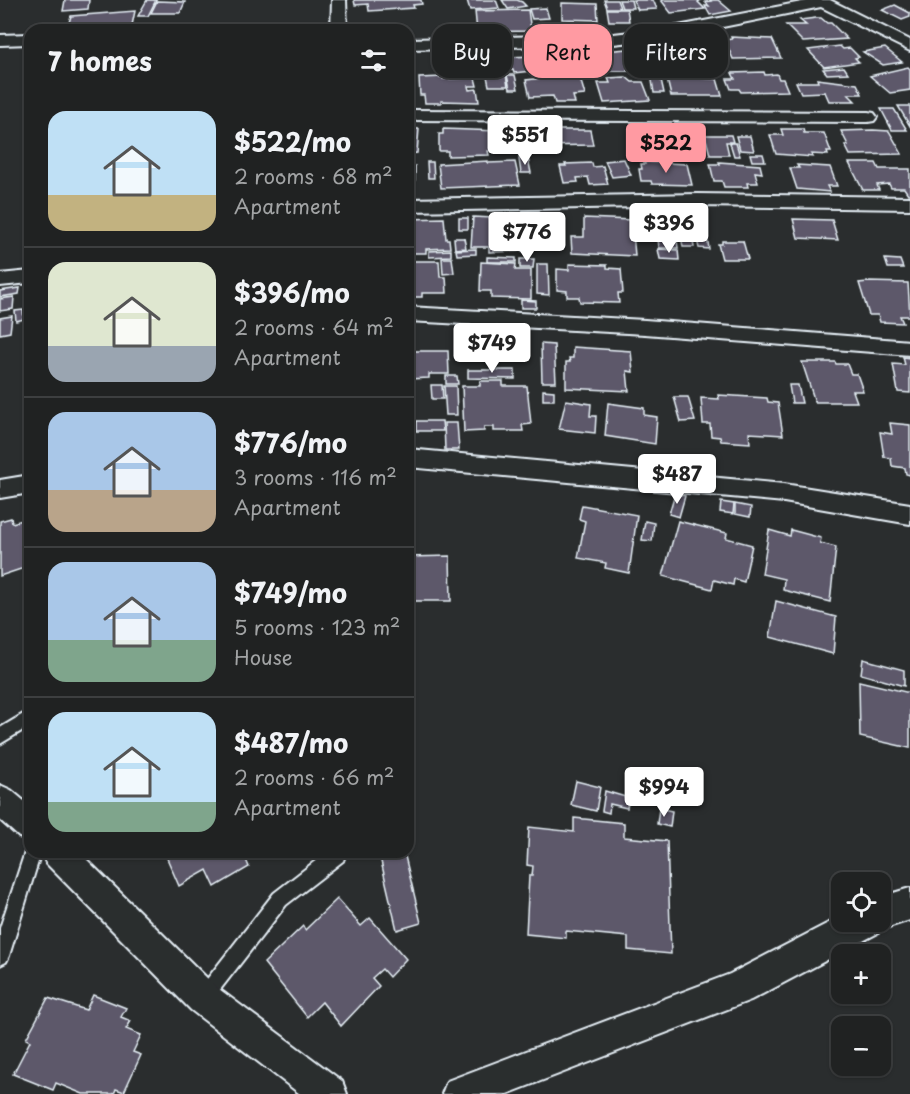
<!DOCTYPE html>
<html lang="en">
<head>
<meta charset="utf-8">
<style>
  :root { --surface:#202222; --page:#282a2a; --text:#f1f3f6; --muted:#a2a4a5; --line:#3d3f40; --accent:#ff9aa2 }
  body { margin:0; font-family:"Playpen Sans",sans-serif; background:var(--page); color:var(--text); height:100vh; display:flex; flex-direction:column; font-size:22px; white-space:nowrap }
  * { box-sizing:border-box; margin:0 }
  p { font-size:20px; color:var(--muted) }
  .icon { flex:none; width:33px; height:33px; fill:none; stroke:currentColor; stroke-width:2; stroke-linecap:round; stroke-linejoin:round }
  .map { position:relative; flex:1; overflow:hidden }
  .side { position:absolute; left:24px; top:24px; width:390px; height:834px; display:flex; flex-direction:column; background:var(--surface); border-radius:18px; box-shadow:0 2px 4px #0004,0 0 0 2px var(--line) }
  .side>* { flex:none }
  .hud { position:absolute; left:432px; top:24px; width:387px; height:54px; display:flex; gap:12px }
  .tools { position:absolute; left:831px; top:872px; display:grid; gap:12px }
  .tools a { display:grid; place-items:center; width:60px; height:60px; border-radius:12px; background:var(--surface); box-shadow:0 2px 4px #0004,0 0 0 2px var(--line); font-size:30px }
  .price { position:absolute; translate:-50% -51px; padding:0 14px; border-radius:6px; background:#fff; color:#222; font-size:20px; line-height:39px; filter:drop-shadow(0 2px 3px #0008) }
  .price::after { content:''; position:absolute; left:50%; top:36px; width:18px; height:14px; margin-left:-9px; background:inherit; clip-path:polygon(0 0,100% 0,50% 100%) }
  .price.selected { background:var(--accent); color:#111 }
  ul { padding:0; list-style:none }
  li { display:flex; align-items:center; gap:18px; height:150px; padding:0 24px }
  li+li { border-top:2px solid var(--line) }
  li span { display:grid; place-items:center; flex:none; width:168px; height:120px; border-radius:18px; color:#555 }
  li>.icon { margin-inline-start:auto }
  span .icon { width:72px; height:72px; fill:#fffc; stroke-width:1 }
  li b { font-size:26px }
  h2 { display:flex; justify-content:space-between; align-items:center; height:72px; padding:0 24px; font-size:26px }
  .tag { padding:0 21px; border-radius:18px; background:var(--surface); box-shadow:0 2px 4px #0004,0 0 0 2px var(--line); font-size:21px; line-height:54px }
  .tag.selected { background:var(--accent); color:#111 }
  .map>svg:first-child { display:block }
  .building { fill:#5d596b; stroke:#e8f1f8; stroke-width:1.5 }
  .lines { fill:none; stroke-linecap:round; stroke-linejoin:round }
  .service-casing { stroke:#e8f1f8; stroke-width:4 }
  .minor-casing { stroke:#e8f1f8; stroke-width:4 }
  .service { fill:#2a2d2e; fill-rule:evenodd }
  .minor { fill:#2a2d2e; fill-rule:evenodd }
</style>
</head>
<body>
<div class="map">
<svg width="910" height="1094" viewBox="0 0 910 1094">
  <rect width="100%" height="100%" fill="#2a2d2e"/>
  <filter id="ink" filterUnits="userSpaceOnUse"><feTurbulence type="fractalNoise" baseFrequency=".0167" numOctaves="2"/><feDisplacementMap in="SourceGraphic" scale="12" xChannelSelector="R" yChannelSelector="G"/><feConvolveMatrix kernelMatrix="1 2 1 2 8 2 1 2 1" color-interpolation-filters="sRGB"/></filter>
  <g filter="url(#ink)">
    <g class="building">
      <path d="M65,0h24l-1,9 -25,2z"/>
      <path d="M147,0h9l-8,16h-10z"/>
      <path d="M354,0h67l1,4 -9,1 1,3 -45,3 -1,-7 -13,1z"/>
      <path d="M467,0h29l3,8 -29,2z"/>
      <path d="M502,0h15l5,2 4,4 -18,3z"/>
      <path d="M604,0h13l3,8h-13z"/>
      <path d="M619,0h12l2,8h-11z"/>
      <path d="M633,0h20l4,9 -19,1z"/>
      <path d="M661,0h40l-3,2 7,7 -34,4z"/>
      <path d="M710,0h8l13,11 -21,4 -5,-9h4l-4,-4 6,-1z"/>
      <path d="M157,1l28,1 -5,11h-29z"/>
      <path d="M562,3l35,1 1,16 -36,-1z"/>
      <path d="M895,5l15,8v4l-8,3 -20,-10z"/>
      <path d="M546,8l3,10 -17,1 -3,-10z"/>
      <path d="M607,9h20l2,12h-20z"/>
      <path d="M528,10l3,21 -54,1 -2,-21z"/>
      <path d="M135,11l-4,19h-25l1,-3 -40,2 4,-13z"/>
      <path d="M816,18h5l6,5h4l16,16 -44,3 -17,-17h20l-6,-5z"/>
      <path d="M731,37l41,2 9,19 -48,1 -8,-19 7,-1z"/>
      <path d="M670,45l33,1 12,25 -39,-1 -2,-6 -7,1 -6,-15 11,-1z"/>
      <path d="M840,46l3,3 7,-1 9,9 -4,1 4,4 -35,5 -16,-17z"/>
      <path d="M885,48l17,14 -19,3 -20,-13z"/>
      <path d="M627,49l1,3h11l7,19h-55l-3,-10 8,-1 -3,-8z"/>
      <path d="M536,56l3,14 -25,3 -1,-3h-5l-2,-13z"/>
      <path d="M647,60h10l3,12h-10z"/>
      <path d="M551,61h12l2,6 13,-1 1,6 -25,1z"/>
      <path d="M844,67l4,6 -21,1 -4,-5z"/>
      <path d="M908,67l2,2v21l-20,3 -20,-17z"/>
      <path d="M764,72l1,3 12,-1 2,5h4l5,12 -47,1 -2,-3h-8l-4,-10h8l-3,-6z"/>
      <path d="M651,74l9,1 4,18h-10z"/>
      <path d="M506,75l2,11h-19l-2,-10z"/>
      <path d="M507,75h8l3,14h-8z"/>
      <path d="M443,77v2l32,-1 2,8h-9l1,4 8,-1 2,13 -38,-1v2h-16l-1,-8h-4l-1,-17z"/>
      <path d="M626,77l6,5h11l7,18 -46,3 -6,-20h12l-2,-5z"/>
      <path d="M674,77l43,2 5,17h-51l-4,-17z"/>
      <path d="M544,78h36l5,17 -12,1 2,7h-20l-2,-7 -23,1 -4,-17z"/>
      <path d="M817,79l40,5 5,10h-14l7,7h-26l-4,-9 -24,1 -5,-11h22z"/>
      <path d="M898,106h12v20z"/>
      <path d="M881,109h13l13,21h-15z"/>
      <path d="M408,129h11l-2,24 -9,1z"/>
      <path d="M443,129l56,2 1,6h3l2,14h-17l1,4 -41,1v-5h-9v-17h4z"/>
      <path d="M781,129h22l1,4h20l7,19h-4l1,3 -17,-1 2,3 -37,-3 -6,-19h13z"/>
      <path d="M539,130h51l3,15 -52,1z"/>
      <path d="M873,130l16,1 13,23 -52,1 -5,-10h3l-7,-14z"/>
      <path d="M515,135h9l4,21h-9z"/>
      <path d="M705,135h26l2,7h-7l3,13h-19z"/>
      <path d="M736,136h14l4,15 -14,-1z"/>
      <path d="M730,143h6l4,13h-6z"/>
      <path d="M750,154h13l2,7h-13z"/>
      <path d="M528,158l3,15h-10l-2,-14z"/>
      <path d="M624,159l7,16 -19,2 -7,-16z"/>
      <path d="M488,161v2l27,-1 5,23 -79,3 -3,-24z"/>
      <path d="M427,162h6l1,16h-6z"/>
      <path d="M644,162l43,2 5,21 -40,-1 -1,-3h-10l-2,-12h3l-1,-5h4z"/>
      <path d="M719,162l41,3 2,8 -7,-1 3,11h-11l1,4h-24l-2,-6h-8l-4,-17h10z"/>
      <path d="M592,163l1,4 10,-1 5,18 -18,1 -2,-8 -11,1 1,4 -14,1 -4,-17h6l-1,-2z"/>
      <path d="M849,163h27l3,6h31v25h-2l-4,-6h-13l-2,-4 -12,1 2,5h-16z"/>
      <path d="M797,165l33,2 7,19h-10l3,6 -33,-3 -7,-21h9z"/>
      <path d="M408,166h7v14h-4l1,11h-4z"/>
      <path d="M473,217l41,2v5l16,1v26l-41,1v-5h-18z"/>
      <path d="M444,218l2,21h3l1,9 -24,1v4h-18v-34z"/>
      <rect x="459" y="218" width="9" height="11"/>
      <path d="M584,218l48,2 3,36 -63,-3 -1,-16h13z"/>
      <path d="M793,219l39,1 6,20 -40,-2z"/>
      <path d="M658,226h16l2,13 -16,-1z"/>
      <path d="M681,235h11l2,12h-11z"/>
      <path d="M696,236h11l2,13 -10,-1z"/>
      <path d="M454,238h10l2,10 -11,1z"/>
      <path d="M658,239l19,1 1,8h-19z"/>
      <path d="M722,241h21l5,18h-26l-4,-15h4z"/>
      <path d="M476,249v5l-19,1 -1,-5z"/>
      <path d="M658,249l20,1 1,10 -19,-1z"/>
      <path d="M451,250v6l-22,1v-6z"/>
      <path d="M487,257l29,1v4h-29z"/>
      <path d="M442,258h10l2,15 -11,1z"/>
      <path d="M520,259h14l-1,9h-13z"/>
      <path d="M885,259l15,1 3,8h-15z"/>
      <path d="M408,261h31l1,16h6l1,16h-25v4h-14z"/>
      <path d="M481,262l35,2 -1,6h16v29l-40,-1v-7h-11z"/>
      <path d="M537,264h11l1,31 -12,-1z"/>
      <path d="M569,264l38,1v3l14,1 2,24h-5l1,10 -39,-1 -1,-5h-12v-6l-10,-1v-21l12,1z"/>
      <path d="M868,282l40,1 2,33h-10l3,7 -23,-1 -2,-7h-9l-10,-32z"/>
      <path d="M20,288l-1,6 -19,3v-6z"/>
      <path d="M14,297l-1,12 -13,2v-12z"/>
      <path d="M521,300l15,1v7h-15z"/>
      <path d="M23,310l1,9 -8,2 -1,-10z"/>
      <path d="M12,316l-2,16 -10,2v-16z"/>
      <path d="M541,344l13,1 2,37h-14z"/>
      <path d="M573,347l58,4 2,21 -6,-1 2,20 -63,-3v-26h4l-1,-4h4z"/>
      <path d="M408,351h40l1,23h-20v4l-21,1z"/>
      <path d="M903,357l7,1v35l-12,-1 -5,-28 12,1z"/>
      <path d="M802,362h33l1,2h11l4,10h6l6,17h-10l4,11h-42z"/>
      <path d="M468,370h47v9l-47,-1z"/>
      <path d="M446,376h11l1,8h-12z"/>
      <path d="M480,381h23v5h24l4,38 -9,1 1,6h-29v-4h-10v4l-20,1 -2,-46h18z"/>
      <path d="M431,385h11l1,14h-11z"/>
      <path d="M789,385h9l4,18h-10z"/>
      <path d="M444,386h12l1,29h-11z"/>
      <path d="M543,390l11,1v9h-11z"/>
      <path d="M718,395l49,3 1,4 10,1 5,32 -34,-2 1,10 -29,-2 -1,-4 -9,-1 -1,-12h-7l-2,-26 18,1z"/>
      <path d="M674,397h14l7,24 -14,1z"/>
      <path d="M566,400l25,4 -1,12h6l-1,17 -36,-4z"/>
      <path d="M608,403l36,5v7l13,2 -2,27 -50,-8z"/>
      <path d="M416,421h26l1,10h-27z"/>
      <path d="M444,423h13l2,27h-14z"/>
      <path d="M890,423l20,2v50l-4,-1 -1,-6 -13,-2 -1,-8 -7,-1 -4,-25 12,2z"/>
      <path d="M675,493l10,3 -6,21 -10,-3z"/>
      <path d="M721,502l13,2 -1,10 -13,-2z"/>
      <path d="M735,504l16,3 -1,10 -15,-3z"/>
      <path d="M582,505l55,10 -8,58 -24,-5 1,-5 -28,-5 7,-37 -6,-2z"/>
      <path d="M11,518l1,5 18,-5v48l-30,10v-55z"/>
      <path d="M645,521l9,2 -2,18 -10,-1z"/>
      <path d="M678,521l49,12 -1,5 26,7 -8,37 -10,-3 -1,6 -19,-5 -2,9 -49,-13z"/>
      <path d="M769,530l21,6 1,-6 30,8 -1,5 16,4 -6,55 -47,-12 1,-11 -22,-5z"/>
      <path d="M450,556l1,45h-43v-44z"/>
      <path d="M776,601l60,16 -3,37 -63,-17z"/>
      <path d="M863,659l41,11v16l-43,-12z"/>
      <path d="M859,681l51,12v55l-50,-11z"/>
      <path d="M576,781l24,6 -4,24 -25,-6z"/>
      <path d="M605,791l24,7 -2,10 -17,-4 -1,9 -7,-2z"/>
      <path d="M659,808l13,3 -2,16 -13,-3z"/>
      <path d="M574,818l50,5v14l43,4 4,113 -43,-4v-13l-62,-6v7l-40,-4 3,-58h3l1,-10 -6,-1 2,-38 45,5z"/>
      <path d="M171,852h78l-5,3 5,12 -34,20 -8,-17 -28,16 -13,-30 5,-2z"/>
      <path d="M398,852h6l17,71 -24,7 -17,-73z"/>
      <path d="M337,899l24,27 9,-8 36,41 -17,18 -7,-8 -10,9 7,8 -38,40 -19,-24 -15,15 -43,-54 39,-37 2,4z"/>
      <path d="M93,995l33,13 -5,9 10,4 -5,8 15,6 -8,17 8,3 -17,37 -8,-3 -2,5h-31l-27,-11 -3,7 -40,-16 17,-33 -4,-2 22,-41 38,12z"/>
    </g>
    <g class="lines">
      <g class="service-casing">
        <g id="service">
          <path d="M30,710v16l-30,18v-16z"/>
          <path d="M30,845v7h11l-32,104 -3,6 -6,3v-37l25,-76z"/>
          <path d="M327,852h17l1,3 -2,6 -57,44 -77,99 -6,3 -6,-3 -3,-6 3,-6 77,-99z"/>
        </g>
      </g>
      <g class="minor-casing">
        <g id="minor">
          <path d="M332,0h14l1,30h-16z"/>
          <path d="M812,0h18l80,40v11l-89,-44 -148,30 -68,8 -197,4v-10l197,-4 68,-8z"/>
          <path d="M30,34v10l-30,1v-10z"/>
          <path d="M408,110l460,2 6,1 3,4 -3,4 -6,1 -460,-2z"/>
          <path d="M698,194l212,3v12l-212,-3 -290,5v-12z"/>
          <path d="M30,271v12l-30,3v-12z"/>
          <path d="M408,307l237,13 265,21v14l-265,-21 -237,-13z"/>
          <path d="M408,449l376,35 126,20v20l-126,-22 -376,-35z"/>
          <path d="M30,475v18l-30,5v-18z"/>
          <path d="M0,785l11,5 19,16v35l-11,-4 -19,-17z"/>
          <path d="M41,852h38l136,134 127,95 5,13h-47l-109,-84 -145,-147z"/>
          <path d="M910,888v32l-31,10 -1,3 -127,67 -244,94h-65l5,-13 283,-107 112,-58v5h38v-24z"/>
        </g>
      </g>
      <use href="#service" class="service"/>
      <use href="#minor" class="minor"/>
    </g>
  </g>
</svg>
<div class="tools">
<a><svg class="icon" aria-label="locate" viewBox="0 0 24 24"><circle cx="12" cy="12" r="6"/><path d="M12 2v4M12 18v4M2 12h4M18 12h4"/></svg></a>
<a>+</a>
<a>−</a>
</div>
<b class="price" style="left:525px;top:166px">$551</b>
<b class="price selected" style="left:666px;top:174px">$522</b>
<b class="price" style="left:669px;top:254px">$396</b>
<b class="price" style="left:527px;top:263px">$776</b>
<b class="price" style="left:492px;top:374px">$749</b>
<b class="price" style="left:677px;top:505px">$487</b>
<b class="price" style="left:664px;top:818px">$994</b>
<div class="hud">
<a class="tag">Buy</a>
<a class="tag selected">Rent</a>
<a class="tag">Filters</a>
</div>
<section class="side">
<h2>7 homes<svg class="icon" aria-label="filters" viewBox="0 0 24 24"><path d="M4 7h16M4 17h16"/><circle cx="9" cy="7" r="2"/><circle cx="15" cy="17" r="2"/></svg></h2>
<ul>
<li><span style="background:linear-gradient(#bfe0f5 70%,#c2b280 0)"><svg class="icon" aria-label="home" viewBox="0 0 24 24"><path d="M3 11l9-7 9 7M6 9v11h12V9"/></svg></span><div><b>$522/mo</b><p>2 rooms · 68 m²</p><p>Apartment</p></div></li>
<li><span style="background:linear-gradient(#dfe7d0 70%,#9aa5b1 0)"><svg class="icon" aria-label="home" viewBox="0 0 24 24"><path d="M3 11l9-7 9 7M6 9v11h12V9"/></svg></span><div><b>$396/mo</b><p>2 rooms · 64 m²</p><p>Apartment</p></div></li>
<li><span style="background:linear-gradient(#a9c7e8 65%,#b9a48a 0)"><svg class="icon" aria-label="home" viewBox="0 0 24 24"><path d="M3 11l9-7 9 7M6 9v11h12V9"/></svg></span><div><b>$776/mo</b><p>3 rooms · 116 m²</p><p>Apartment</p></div></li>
<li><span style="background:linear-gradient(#a9c7e8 65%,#7fa58c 0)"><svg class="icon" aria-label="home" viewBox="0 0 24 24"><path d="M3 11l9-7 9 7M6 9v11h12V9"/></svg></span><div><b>$749/mo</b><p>5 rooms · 123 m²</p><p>House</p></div></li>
<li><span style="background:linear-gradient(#bfe0f5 75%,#7fa58c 0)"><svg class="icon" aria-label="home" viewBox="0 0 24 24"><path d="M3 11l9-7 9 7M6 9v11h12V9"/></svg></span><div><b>$487/mo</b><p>2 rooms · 66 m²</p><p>Apartment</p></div></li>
</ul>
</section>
</div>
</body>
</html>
